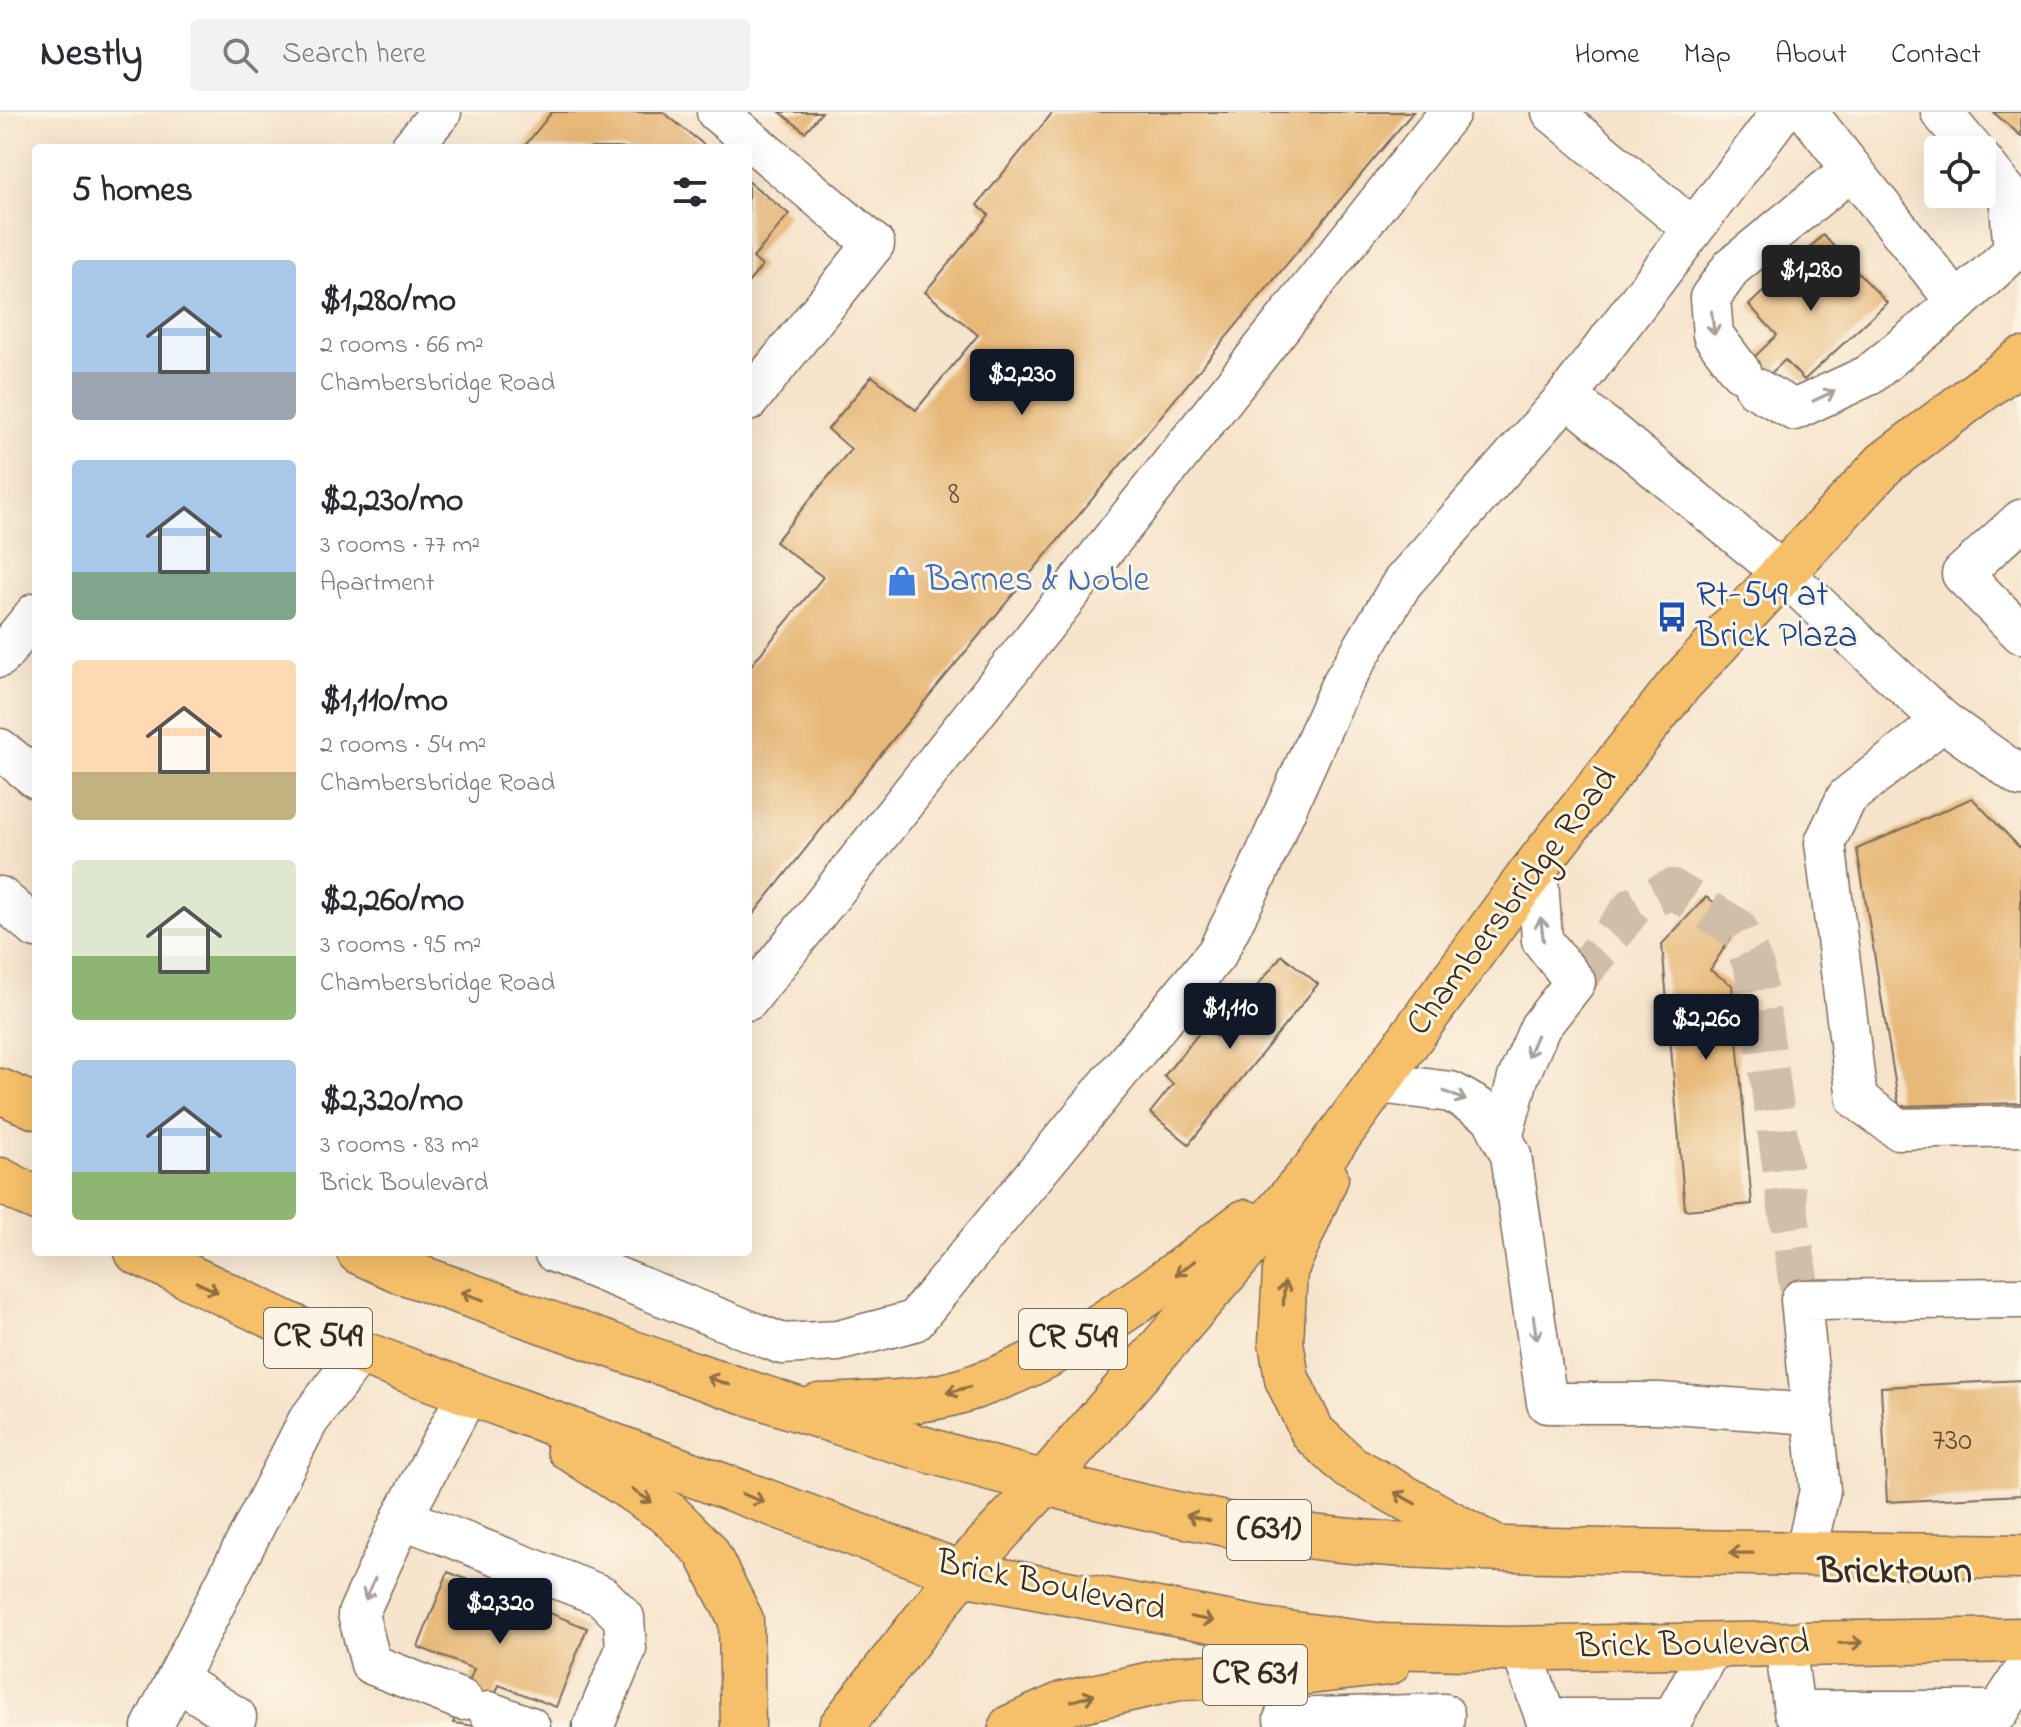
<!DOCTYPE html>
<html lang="en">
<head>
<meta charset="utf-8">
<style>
  :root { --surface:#fff; --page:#f2f2f3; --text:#2b2b33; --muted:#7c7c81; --line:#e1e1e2; --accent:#111827 }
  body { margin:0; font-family:"Indie Flower",sans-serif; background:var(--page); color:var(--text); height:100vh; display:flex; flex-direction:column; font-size:30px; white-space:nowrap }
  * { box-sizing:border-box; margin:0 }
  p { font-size:26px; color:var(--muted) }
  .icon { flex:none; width:44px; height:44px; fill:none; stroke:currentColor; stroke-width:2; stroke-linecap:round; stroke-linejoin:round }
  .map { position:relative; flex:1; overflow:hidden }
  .side { position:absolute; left:32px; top:32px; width:720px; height:1112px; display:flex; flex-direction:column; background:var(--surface); border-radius:8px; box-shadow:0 8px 32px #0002 }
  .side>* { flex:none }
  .controls { position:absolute; left:1924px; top:24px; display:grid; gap:16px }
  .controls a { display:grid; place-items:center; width:72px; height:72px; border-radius:8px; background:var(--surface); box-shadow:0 8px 32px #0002; font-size:40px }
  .price { position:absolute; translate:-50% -68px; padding:0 18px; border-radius:8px; background:var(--accent); color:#fff; font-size:26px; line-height:52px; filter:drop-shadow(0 2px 4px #0008) }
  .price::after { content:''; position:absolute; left:50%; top:48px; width:24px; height:18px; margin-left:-12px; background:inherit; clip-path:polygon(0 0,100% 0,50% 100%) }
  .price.on { background:#222; color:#fff }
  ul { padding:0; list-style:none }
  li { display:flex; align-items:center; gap:24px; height:200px; padding:0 40px }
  li span { display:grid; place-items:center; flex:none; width:224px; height:160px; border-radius:8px; color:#555 }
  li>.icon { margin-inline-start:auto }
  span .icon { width:96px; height:96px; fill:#fffc; stroke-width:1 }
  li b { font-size:34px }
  h2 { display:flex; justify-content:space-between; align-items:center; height:96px; padding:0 40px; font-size:34px }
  header { display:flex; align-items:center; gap:48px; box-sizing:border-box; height:112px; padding:0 40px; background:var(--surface); border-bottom:2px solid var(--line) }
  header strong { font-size:38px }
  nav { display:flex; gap:44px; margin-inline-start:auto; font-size:28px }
  .search { width:560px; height:72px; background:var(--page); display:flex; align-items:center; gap:20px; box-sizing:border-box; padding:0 28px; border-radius:8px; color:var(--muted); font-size:30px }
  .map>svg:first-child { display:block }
  .building { fill:#e7b878 }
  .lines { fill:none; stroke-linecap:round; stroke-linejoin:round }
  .minor-tunnel { stroke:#d1bea8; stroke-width:40; stroke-dasharray:40 20; stroke-linecap:butt }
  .minor-casing { stroke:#7c6b5b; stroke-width:43 }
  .major-casing { stroke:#7c6b5b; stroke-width:47 }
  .minor { stroke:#fff; stroke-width:40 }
  .major { stroke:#f6c06b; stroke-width:44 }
  .oneway { stroke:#a79f9a }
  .oneway2 { stroke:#8f6e41 }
  .labels { text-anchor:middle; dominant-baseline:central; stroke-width:6; stroke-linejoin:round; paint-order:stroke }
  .number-label { font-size:32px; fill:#664e34 }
  .shield { fill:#fcf5e5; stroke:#75675a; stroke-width:2 }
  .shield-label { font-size:34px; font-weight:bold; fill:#3b2a1e }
  .shop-label { font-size:36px; fill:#366cbe; stroke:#fcf5e5; text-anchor:start }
  .transit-label { font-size:36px; fill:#164399; stroke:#fcf5e5; text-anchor:start }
  .street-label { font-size:36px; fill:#3b2a1e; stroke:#fcf5e5 }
  .neighbourhood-label { font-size:38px; font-weight:bold; fill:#3b2a1e; stroke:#fcf5e5 }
</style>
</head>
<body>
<header>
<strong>Nestly</strong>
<div class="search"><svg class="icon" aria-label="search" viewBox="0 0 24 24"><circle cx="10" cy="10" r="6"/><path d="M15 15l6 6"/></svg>Search here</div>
<nav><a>Home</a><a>Map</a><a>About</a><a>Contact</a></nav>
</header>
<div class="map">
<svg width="2021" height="1615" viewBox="0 0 2021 1615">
  <rect width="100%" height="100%" fill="#fcf5e5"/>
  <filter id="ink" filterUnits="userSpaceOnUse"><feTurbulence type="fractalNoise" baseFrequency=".0125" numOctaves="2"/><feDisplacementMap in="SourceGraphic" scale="16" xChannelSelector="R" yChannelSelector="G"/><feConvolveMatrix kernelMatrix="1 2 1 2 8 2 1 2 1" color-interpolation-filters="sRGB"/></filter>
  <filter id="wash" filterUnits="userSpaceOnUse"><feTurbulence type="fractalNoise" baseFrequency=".006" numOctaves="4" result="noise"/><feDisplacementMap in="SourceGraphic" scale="32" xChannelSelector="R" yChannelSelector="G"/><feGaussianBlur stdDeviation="1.8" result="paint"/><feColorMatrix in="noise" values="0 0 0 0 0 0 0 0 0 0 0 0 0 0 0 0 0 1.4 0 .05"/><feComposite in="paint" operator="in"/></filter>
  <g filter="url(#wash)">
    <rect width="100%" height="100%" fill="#f6e3cb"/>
    <g id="blocks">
      <g class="building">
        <path d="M552,0h111l45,36h-185z"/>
        <path d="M780,0h42l-17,20z"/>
        <path d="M1053,0h360l-523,631 -142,178v-252l75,-92 -48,-35 76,-93 -23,-20 44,-53 44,34 62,-75 -53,-43 64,-77 -12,-10z"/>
        <path d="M1993,0h28v24z"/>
        <path d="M748,69l41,33 -36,44 9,8 -14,17z"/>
        <path d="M1823,123l64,68 -83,77 -19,-20 -37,35 -8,-24 37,-36 -28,-30z"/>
        <path d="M1972,686l49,51v254l-122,3 -42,-257z"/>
        <path d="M1706,785l36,23 -32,50 22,15 20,219 -67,6 -23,-266z"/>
        <path d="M1282,843l36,29 -129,160 -39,-31 23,-29 -9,-8 40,-49 12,10z"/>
        <path d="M2021,1268v115l-134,7 -6,-115z"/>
        <path d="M448,1460l139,56 -31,79 -57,-22 -17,42 -29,-4 21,-54 -56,-22z"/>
      </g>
    </g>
  </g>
  <g filter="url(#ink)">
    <use href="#blocks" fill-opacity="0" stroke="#7c6b5b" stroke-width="2"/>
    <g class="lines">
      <path class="minor-tunnel" d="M1575,870l58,-75 39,-18 65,39 17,39 47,333"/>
      <g class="minor-casing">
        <g id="minor">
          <path d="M717,0l157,132 -126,157"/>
          <path d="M1552,0l141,117"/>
          <path d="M1807,0l150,191"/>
          <path d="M1941,0l32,38"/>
          <path d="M411,36l30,-36"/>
          <path d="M1740,259l-27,-36 -3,-37 22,-31 120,-98"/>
          <path d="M1755,276l39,22 75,-35 88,-72 57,-52 -5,-56 -27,-34"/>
          <path d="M1567,284l215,176 161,149 78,56"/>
          <path d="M2021,408l-59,54 59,59"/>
          <path d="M0,545l36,-44"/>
          <path d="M1943,609l-96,76 -22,45 32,257 41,30 123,-3"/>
          <path d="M0,637l36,29"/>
          <path d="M0,785l36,31"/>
          <path d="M748,888l702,-888"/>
          <path d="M1379,971l72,9 40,23 20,40 36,248h112l154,11"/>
          <path d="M1502,1026l16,-60 22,-51 35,-45 -33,-42 -5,-75"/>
          <path d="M554,1140l228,92 56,-3 76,-20 303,-368 40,-79 83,-187 62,-104 165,-187 215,-284"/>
          <path d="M468,1281l-66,125 200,78 22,22 2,31 -33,78"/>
          <path d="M402,1406l-44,96 13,50 91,36"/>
          <path d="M1805,1442l15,-64 -19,-190 220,-2"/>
          <path d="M1785,1532l9,67h205l22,-35"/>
          <path d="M1521,1537l25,70h126l40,-73"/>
          <path d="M176,1568l60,37"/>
          <path d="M489,1600l41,15"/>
          <path d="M1284,1607l160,-5 -1,13"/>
          <path d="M152,1615l156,-306 52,-68"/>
        </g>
      </g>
      <g class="major-casing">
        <g id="major">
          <path d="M0,979l36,16"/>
          <path d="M1326,1066l-41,93 -4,71 6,37 26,54 37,34 138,77"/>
          <path d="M0,1068l36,19"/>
          <path d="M137,1140l172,82 652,239 303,57 120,16 121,3 516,-9"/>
          <path d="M359,1140l42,19c269,94 539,198 820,252 128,25 261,26 391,28 136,2 273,4 409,6"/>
          <path d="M819,1294c43,-2 99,-2 139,-14 106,-31 200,-104 287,-170"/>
          <path d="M569,1336l100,66 37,37 35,69 2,107"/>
          <path d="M841,1615l120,-154 83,-90 270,-313 217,-297 147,-187 207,-223 136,-103"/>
          <path d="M1011,1615l52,-23 115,-26 114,-4 96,-11"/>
        </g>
      </g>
      <use href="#minor" class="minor"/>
      <use href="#major" class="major"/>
    </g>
    <defs><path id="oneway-shaft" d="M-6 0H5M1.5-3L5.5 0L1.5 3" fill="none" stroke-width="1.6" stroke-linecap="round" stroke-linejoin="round" transform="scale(2)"/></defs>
    <g class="oneway">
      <use href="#oneway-shaft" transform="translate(1713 211) rotate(83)"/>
      <use href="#oneway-shaft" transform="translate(1824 284) rotate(-25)"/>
      <use href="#oneway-shaft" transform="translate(1542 817) rotate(-97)"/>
      <use href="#oneway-shaft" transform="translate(1532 934) rotate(113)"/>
      <use href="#oneway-shaft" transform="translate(1455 984) rotate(23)"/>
      <use href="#oneway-shaft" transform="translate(1535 1216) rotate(82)"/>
      <use href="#oneway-shaft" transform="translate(370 1477) rotate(115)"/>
    </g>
    <g class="oneway2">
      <use href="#oneway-shaft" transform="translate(1185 1156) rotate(143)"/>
      <use href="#oneway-shaft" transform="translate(207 1175) rotate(25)"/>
      <use href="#oneway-shaft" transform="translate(1284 1181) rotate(-87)"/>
      <use href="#oneway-shaft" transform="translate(472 1184) rotate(-161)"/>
      <use href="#oneway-shaft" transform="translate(718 1269) rotate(-161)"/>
      <use href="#oneway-shaft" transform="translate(958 1278) rotate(165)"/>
      <use href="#oneway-shaft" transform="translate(642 1384) rotate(33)"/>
      <use href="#oneway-shaft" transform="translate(753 1386) rotate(21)"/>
      <use href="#oneway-shaft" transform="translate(1405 1386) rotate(-151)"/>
      <use href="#oneway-shaft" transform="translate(1198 1406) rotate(-167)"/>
      <use href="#oneway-shaft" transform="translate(1741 1441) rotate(-179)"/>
      <use href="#oneway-shaft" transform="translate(1202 1507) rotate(11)"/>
      <use href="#oneway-shaft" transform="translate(1851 1531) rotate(-1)"/>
      <use href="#oneway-shaft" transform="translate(1083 1586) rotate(-16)"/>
    </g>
  </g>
  <defs>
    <g id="shop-bare" transform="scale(2.4)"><path d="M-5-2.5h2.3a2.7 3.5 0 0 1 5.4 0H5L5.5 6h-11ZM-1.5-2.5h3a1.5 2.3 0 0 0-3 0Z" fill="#3f7fe0" stroke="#fcf5e5" stroke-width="2.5" paint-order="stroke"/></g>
    <g id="bus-bare" transform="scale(2.4)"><path d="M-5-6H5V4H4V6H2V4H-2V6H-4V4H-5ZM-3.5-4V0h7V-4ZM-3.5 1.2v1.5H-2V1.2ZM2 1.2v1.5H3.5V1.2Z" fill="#1a4fb4" stroke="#fcf5e5" stroke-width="2.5" paint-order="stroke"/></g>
  </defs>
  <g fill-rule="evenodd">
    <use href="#shop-bare" x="902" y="469"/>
    <use href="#bus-bare" x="1672" y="505"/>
  </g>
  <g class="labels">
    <g class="number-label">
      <text x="954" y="383">8</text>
      <text x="1952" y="1329">730</text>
    </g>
    <g class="shield">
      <rect x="264" y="1196" width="108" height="60" rx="6"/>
      <rect x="1019" y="1197" width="108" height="60" rx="6"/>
      <rect x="1227" y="1388" width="84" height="60" rx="6"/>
      <rect x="1203" y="1533" width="104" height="60" rx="6"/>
    </g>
    <g class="shield-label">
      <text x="318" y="1226">CR 549</text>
      <text x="1073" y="1227">CR 549</text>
      <text x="1269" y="1418">(631)</text>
      <text x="1255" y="1563">CR 631</text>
    </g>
    <g class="shop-label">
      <text x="926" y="469">Barnes &amp; Noble</text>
    </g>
    <g class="transit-label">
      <text x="1696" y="484">Rt-549 at<tspan x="1696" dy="41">Brick Plaza</tspan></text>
    </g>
    <g class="street-label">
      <text transform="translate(1513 790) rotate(-53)">Chambersbridge Road</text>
      <text transform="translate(1051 1475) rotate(12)">Brick Boulevard</text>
      <text transform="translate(1693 1534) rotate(-1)">Brick Boulevard</text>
    </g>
    <g class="neighbourhood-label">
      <text x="1895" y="1461">Bricktown</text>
    </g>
  </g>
</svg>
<div class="controls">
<a><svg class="icon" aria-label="locate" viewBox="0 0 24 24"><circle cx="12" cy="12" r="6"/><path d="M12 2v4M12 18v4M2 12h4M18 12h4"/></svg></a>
</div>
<b class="price on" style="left:1811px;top:201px">$1,280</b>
<b class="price" style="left:1022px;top:305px">$2,230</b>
<b class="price" style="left:1230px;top:939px">$1,110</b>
<b class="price" style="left:1706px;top:950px">$2,260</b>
<b class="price" style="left:500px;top:1534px">$2,320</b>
<section class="side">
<h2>5 homes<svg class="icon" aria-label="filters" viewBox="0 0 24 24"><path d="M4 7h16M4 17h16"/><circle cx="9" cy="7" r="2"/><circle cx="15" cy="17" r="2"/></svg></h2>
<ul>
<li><span style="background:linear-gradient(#a9c7e8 70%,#9aa5b1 0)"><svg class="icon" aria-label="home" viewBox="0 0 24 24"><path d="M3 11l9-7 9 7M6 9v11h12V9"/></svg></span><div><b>$1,280/mo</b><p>2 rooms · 66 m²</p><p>Chambersbridge Road</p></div></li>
<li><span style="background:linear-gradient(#a9c7e8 70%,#7fa58c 0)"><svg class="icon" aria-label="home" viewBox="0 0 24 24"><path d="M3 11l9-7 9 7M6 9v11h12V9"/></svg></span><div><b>$2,230/mo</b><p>3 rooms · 77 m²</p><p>Apartment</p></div></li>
<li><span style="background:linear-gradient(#ffd9b3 70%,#c2b280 0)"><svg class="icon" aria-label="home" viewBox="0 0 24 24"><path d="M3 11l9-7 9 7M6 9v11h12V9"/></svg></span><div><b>$1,110/mo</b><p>2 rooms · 54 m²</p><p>Chambersbridge Road</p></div></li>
<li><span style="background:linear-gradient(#dfe7d0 60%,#8fb573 0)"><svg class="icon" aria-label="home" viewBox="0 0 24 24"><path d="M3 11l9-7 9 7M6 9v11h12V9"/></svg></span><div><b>$2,260/mo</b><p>3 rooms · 95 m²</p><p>Chambersbridge Road</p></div></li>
<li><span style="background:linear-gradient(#a9c7e8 70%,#8fb573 0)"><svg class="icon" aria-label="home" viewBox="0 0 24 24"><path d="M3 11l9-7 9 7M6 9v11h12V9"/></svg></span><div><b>$2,320/mo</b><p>3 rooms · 83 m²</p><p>Brick Boulevard</p></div></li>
</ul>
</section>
</div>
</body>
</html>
